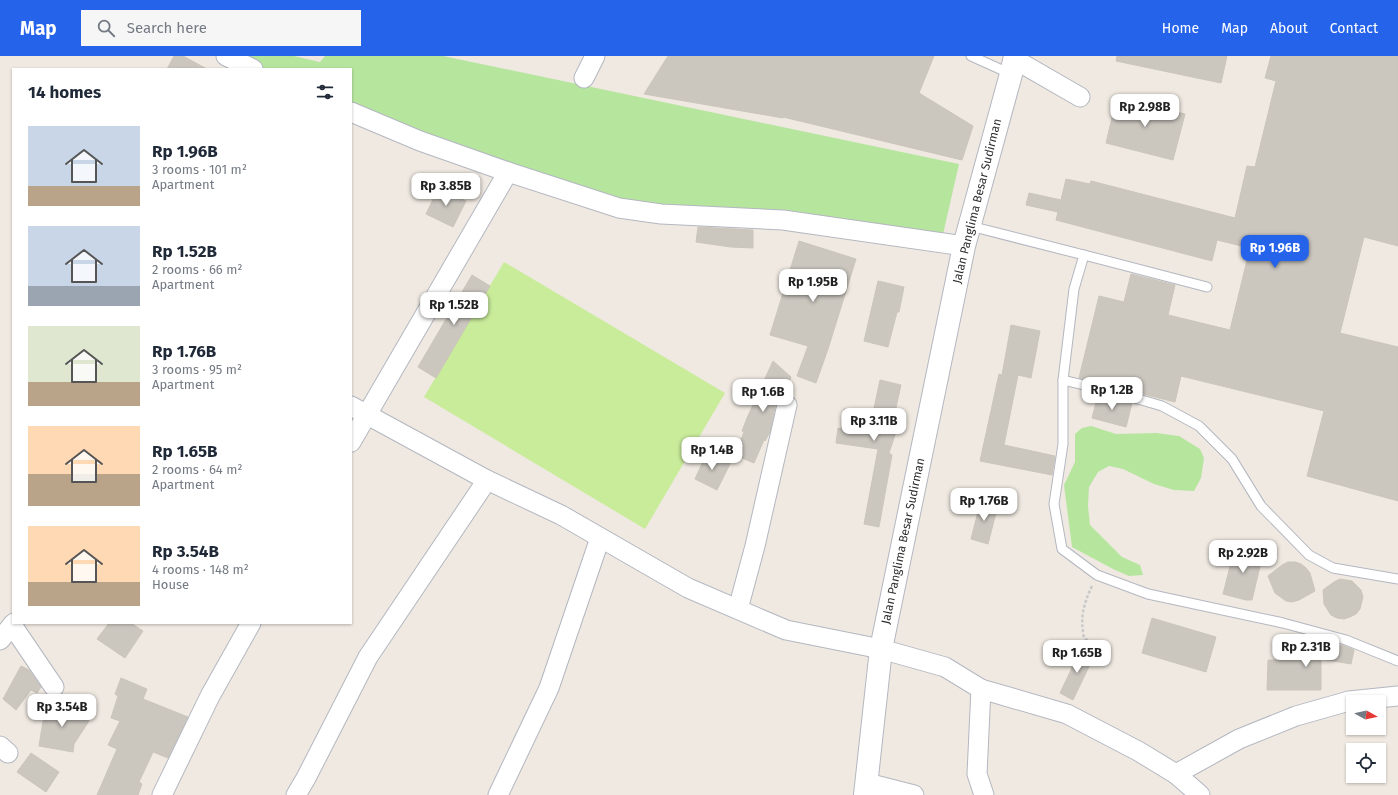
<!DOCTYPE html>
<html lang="en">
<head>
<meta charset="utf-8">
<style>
  :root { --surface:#fff; --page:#f6f6f7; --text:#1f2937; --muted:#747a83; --accent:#2563eb }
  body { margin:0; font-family:"Fira Sans",sans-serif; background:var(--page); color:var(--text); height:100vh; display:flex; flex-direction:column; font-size:15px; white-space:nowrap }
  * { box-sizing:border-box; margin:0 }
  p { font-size:13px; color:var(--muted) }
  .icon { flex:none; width:22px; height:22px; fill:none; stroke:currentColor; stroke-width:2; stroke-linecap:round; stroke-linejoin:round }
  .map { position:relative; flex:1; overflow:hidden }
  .sheet { position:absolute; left:12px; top:12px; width:340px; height:556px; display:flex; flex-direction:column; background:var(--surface); border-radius:0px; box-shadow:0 1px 3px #0004 }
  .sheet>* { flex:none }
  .needle { width:26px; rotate:98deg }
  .buttons { position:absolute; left:1346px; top:639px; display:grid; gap:8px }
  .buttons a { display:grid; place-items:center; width:40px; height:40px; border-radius:0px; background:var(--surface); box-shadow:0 1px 3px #0004; font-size:20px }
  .price { position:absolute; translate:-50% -34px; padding:0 9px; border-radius:8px; background:#fff; color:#222; font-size:13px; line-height:26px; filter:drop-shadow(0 1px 2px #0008) }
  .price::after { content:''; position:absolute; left:50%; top:24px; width:12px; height:9px; margin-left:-6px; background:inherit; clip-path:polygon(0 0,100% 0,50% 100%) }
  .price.active { background:var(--accent); color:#fff }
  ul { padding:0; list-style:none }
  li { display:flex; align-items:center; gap:12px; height:100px; padding:0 16px }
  li span { display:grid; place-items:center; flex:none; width:112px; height:80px; border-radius:0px; color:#555 }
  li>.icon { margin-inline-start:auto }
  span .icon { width:48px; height:48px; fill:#fffc; stroke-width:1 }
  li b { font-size:17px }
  h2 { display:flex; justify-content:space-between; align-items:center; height:48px; padding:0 16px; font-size:17px }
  header { display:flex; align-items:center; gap:24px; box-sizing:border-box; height:56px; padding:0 20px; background:var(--accent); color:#fff }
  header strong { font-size:19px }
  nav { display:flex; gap:22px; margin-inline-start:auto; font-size:14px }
  .search { width:280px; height:36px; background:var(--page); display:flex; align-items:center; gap:10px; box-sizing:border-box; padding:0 14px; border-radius:0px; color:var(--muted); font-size:15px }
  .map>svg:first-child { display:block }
  .green { fill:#b6e59e }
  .pitch { fill:#c9ec9a }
  .building { fill:#cbc7bf; stroke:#cbc5ba }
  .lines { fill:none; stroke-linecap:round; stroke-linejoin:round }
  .lane-casing { stroke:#b4b7c1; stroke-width:11 }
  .street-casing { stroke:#b4b7c1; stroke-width:21 }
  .secondary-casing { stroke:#b4b7c1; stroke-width:24 }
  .path { stroke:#c9c9c9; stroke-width:2.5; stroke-dasharray:3 2; stroke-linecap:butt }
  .lane { stroke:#fff; stroke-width:9 }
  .street { stroke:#fff; stroke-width:19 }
  .secondary { stroke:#fff; stroke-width:22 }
  .labels { text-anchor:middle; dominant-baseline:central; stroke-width:3.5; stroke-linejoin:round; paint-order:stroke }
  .street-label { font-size:12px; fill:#2e2e2e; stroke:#fff }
</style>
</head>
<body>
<header>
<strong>Map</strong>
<div class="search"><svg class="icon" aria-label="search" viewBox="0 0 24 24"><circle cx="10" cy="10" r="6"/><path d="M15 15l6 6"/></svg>Search here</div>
<nav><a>Home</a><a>Map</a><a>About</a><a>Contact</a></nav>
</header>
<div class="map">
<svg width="1398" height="739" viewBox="0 0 1398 739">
  <rect width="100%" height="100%" fill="#efe9e1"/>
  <g class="green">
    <path d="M248,0h46l26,6 5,-6h118l516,108 -18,79 -280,-29 -310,-103v-42h-97l-11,-5z"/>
    <path d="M1091,370l25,8 40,-1 23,3 21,13 4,9 -3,20 -7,13 -20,-1 -20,-6 -31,-15 -14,-3 -11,6 -9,15 -1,19 2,19 32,32 18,8 3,10 -14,1 -16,-7 -41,-22 -8,-62 11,-23v-28l7,-6z"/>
  </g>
  <path class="pitch" d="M504,206l221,131 -80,136 -221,-132z"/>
  <g class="building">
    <path d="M174,0h9l24,13h-40z"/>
    <path d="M668,0h266l-15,37 54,33 -11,34 -179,-43v1l-139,-24z"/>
    <path d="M1117,0h110l-6,27 -105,-22z"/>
    <path d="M1271,0h127v190l-34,-9 -24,96 58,14v154l-91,-25 17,-65 -143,-35 -6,26 -96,-24 20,-82 25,6 7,-28 44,11 -7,30 62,15 20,-82 -33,-8 -5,21 -156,-41 2,-8 -32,-7 3,-12 32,7 5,-21 24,5 1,-3 144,37 12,-52 8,1 21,-86 -11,-3z"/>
    <path d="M1117,41l68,17 -12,46 -67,-17z"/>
    <path d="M439,131l27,14 -13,26 -27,-13z"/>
    <path d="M698,171l55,3v18l-22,-1 -35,-5z"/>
    <path d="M799,185l57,18 -28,90 -12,34 -19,-7 11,-30 -38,-11z"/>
    <path d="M472,219l18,11 -54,92 -18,-11z"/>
    <path d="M878,225l26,6 -5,25h-2l-9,35 -24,-6z"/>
    <path d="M1011,269l29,6 -9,47 -13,-3 -14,70 51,11 -3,19 -72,-14 19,-87 3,1z"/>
    <path d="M773,305l18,16 -7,17 -5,3 -3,5 -6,30 -5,9 -1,-1 -10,23 -19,-8 9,-23 -2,-1 5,-13z"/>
    <path d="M880,324l21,5 -8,36 6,2 -10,30 3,2 -13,72 -15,-3 14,-75 -42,-6 2,-15 3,1 3,-20 29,4z"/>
    <path d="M1098,339l34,8 -6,24 -34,-9z"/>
    <path d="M707,397l23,11 -13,26 -22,-11z"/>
    <path d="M981,444l17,5 -10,39 -17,-5z"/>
    <path d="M1235,491l28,7 -11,46h-6l-23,-6z"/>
    <path d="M1288,506h7l6,2 5,4 4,5 5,18 -16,9 -7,2 -6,-1 -11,-8 -7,-17 14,-11z"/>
    <path d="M1340,523l12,2 9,9 2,7 -3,12 -4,5 -6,3 -6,2 -7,-1 -6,-3 -7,-11 -1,-14 11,-8z"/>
    <path d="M1152,562l64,19 -10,35 -64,-19z"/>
    <path d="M109,567h22l12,8 -18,27 -28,-19z"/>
    <path d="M1313,581l8,2v3l24,4 9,4 -3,14 -30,-5v31h-54l1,-30h41z"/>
    <path d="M1081,593l13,7 -21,44 -13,-7z"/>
    <path d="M21,610l8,4 12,17 -4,6 -6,-3 -15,20 -13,-11z"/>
    <path d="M121,622l26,11 -4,10 45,18 -20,41 -15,-6 -14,30 3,2 -4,11h-41l20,-46 -9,-4 12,-24 -9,-3 7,-22 -3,-2z"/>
    <path d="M57,645l32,20 -15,23 -1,8 -34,-6 4,-25z"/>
    <path d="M31,697l28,19 -13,20 -29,-20z"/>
  </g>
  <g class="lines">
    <g class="lane-casing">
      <g id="lane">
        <path d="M971,0l40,18"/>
        <path d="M970,170l114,29 -10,34 -11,91v64l-9,60 8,45 35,26 51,19 135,29 63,17 52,21"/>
        <path d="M1084,199l123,32"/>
        <path d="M1063,324l58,14 41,12 37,20 33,33 29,47 48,49 24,13 65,11"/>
      </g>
    </g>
    <g class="street-casing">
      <g id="street">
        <path d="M226,0l27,13"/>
        <path d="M1014,3l66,38"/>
        <path d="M584,22l11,-22"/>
        <path d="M351,56l69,29 88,31 111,36 42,6 122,6 181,26"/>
        <path d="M351,350l136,74 74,35 127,73 98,42 95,19 64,18 36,22 86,25 71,37 38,23 63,-35 57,-23 53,-15 49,-5"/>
        <path d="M351,386l157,-270"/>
        <path d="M738,553l17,-63 32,-141"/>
        <path d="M12,569l42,62"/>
        <path d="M0,584l14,-17"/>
        <path d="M981,633l-4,85 7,21"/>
        <path d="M0,690l8,7"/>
        <path d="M1176,718l24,21"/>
        <path d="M867,727l47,12"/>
        <path d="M162,739l48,-99 41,-73"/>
        <path d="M296,739l10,-17 62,-121 119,-177"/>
        <path d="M498,739l51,-107 51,-150"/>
      </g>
    </g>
    <g class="secondary-casing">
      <path id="secondary" d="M865,739l16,-146 83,-403 47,-172 4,-18"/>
    </g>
    <path class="path" d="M1092,530c-9,19 -12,32 -8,52l19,12"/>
    <use href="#lane" class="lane"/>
    <use href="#street" class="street"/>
    <use href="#secondary" class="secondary"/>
  </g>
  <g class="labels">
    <g class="street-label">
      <text transform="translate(977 145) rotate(-76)">Jalan Panglima Besar Sudirman</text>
      <text transform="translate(903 485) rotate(-78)">Jalan Panglima Besar Sudirman</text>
    </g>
  </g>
</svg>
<div class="buttons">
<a><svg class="needle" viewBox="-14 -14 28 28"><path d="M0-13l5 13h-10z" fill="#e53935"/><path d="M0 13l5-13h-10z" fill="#747a83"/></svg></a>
<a><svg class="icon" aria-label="locate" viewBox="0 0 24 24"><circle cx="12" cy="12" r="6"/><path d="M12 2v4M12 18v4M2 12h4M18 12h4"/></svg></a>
</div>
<b class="price" style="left:1145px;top:72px">Rp 2.98B</b>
<b class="price" style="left:446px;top:151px">Rp 3.85B</b>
<b class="price active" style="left:1275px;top:213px">Rp 1.96B</b>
<b class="price" style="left:813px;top:247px">Rp 1.95B</b>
<b class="price" style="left:454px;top:270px">Rp 1.52B</b>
<b class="price" style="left:1112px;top:355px">Rp 1.2B</b>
<b class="price" style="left:763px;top:357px">Rp 1.6B</b>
<b class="price" style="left:874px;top:386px">Rp 3.11B</b>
<b class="price" style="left:712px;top:415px">Rp 1.4B</b>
<b class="price" style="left:984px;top:466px">Rp 1.76B</b>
<b class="price" style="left:1243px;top:518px">Rp 2.92B</b>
<b class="price" style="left:1306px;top:612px">Rp 2.31B</b>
<b class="price" style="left:1077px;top:618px">Rp 1.65B</b>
<b class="price" style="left:62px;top:672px">Rp 3.54B</b>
<section class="sheet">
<h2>14 homes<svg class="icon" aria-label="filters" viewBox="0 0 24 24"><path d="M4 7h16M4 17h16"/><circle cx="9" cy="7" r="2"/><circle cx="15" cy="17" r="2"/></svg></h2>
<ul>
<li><span style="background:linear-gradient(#c9d6e8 75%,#b9a48a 0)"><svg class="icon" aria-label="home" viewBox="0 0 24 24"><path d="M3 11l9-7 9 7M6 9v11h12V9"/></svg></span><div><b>Rp 1.96B</b><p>3 rooms · 101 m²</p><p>Apartment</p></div></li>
<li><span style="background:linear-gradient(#c9d6e8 75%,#9aa5b1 0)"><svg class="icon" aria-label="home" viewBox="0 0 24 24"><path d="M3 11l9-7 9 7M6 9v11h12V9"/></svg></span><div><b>Rp 1.52B</b><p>2 rooms · 66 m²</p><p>Apartment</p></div></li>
<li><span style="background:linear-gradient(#dfe7d0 70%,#b9a48a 0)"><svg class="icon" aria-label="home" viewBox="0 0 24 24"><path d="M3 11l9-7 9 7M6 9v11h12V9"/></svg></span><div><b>Rp 1.76B</b><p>3 rooms · 95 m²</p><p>Apartment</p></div></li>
<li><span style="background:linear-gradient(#ffd9b3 60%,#b9a48a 0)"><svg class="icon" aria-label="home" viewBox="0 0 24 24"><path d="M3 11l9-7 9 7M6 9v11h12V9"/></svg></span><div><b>Rp 1.65B</b><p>2 rooms · 64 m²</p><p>Apartment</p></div></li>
<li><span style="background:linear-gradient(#ffd9b3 70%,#b9a48a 0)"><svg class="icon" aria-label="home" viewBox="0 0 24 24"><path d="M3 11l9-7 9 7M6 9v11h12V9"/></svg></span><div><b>Rp 3.54B</b><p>4 rooms · 148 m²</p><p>House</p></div></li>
</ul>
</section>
</div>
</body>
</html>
